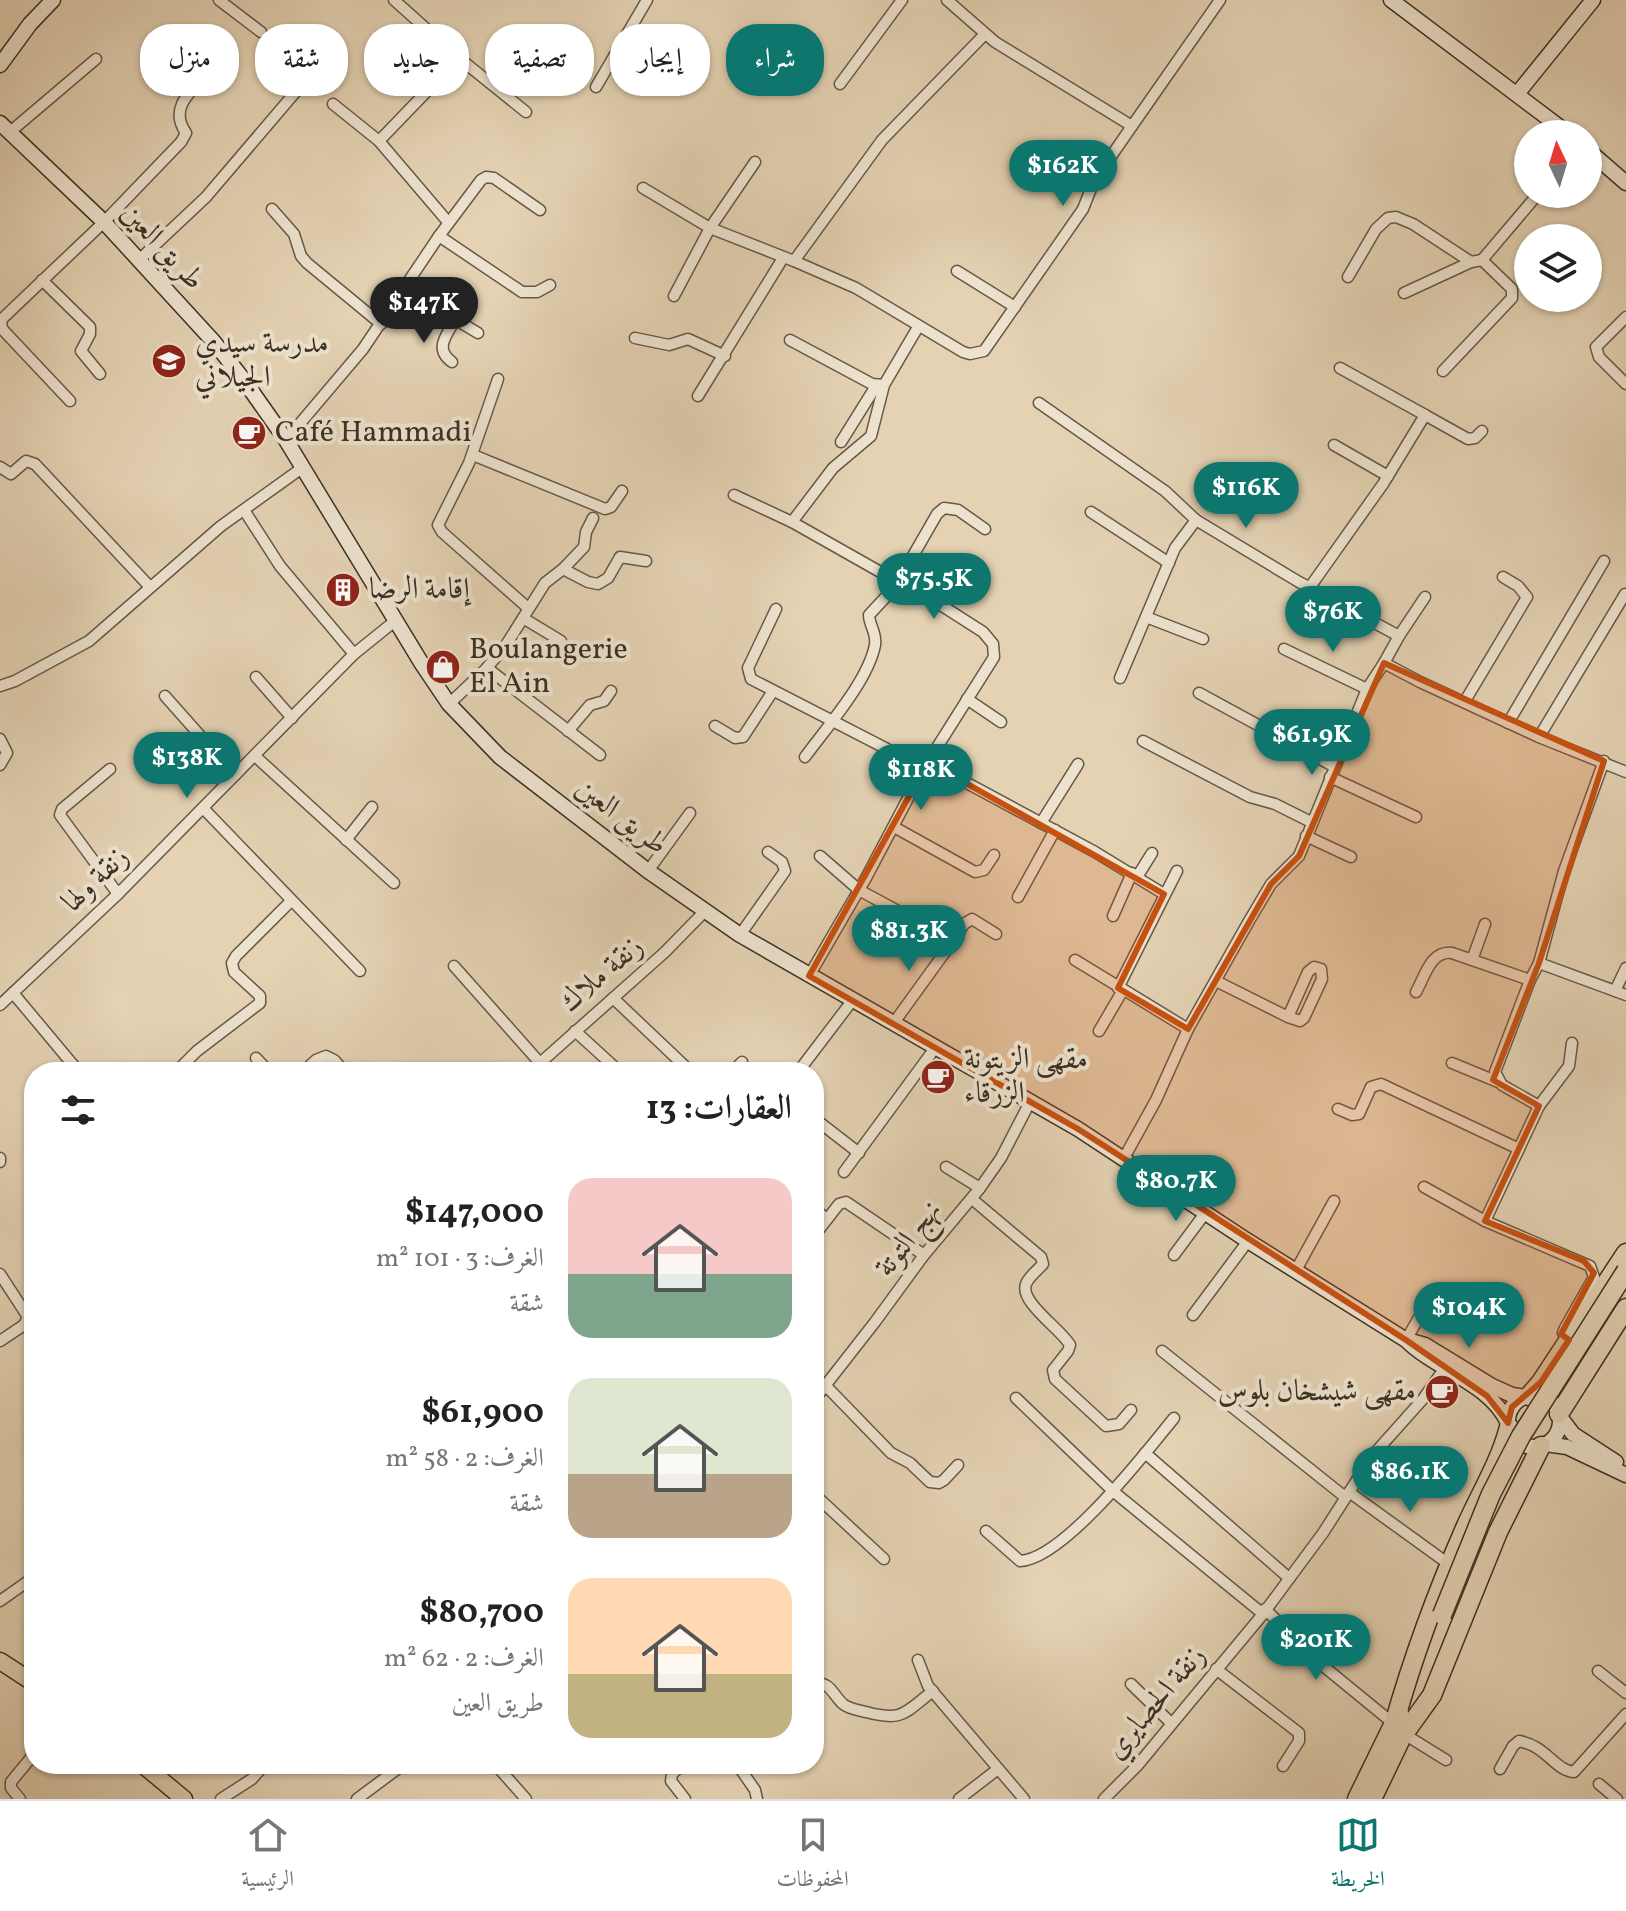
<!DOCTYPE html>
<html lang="ar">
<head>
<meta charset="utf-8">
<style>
  :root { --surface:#fff; --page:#f6f6f6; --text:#222; --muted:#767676; --line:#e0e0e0; --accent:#0f766e }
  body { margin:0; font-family:Vollkorn,Amiri,serif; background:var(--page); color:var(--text); direction:rtl; height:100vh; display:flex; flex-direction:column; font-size:30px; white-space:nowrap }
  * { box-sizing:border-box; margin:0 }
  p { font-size:26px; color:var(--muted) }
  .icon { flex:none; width:44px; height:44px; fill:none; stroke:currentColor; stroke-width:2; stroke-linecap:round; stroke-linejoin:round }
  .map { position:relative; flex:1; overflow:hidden; direction:ltr }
  .panel { position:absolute; left:24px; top:1062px; width:800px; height:712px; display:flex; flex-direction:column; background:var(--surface); border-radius:32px; box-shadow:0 2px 6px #0004; direction:rtl }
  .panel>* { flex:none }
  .banner { position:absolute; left:24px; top:24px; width:800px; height:72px; direction:rtl; display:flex; gap:16px }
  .needle { width:52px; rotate:356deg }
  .tools { position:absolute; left:1514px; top:120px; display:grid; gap:16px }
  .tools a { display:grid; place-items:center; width:88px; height:88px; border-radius:50%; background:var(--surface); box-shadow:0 2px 6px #0004; font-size:40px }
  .price { position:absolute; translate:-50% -68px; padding:0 18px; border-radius:28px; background:var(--accent); color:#fff; font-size:26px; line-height:52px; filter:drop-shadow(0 2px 4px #0008) }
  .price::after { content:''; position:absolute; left:50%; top:48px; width:24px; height:18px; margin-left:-12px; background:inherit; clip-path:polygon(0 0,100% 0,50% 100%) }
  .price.active { background:#222; color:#fff }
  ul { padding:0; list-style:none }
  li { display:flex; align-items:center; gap:24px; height:200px; padding:0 32px }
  li span { display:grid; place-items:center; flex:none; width:224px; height:160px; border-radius:24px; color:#555 }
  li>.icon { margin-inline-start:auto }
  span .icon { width:96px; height:96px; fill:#fffc; stroke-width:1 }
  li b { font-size:34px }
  h2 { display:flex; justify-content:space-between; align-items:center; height:96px; padding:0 32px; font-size:34px }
  .chip { padding:0 28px; border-radius:32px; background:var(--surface); box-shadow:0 2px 6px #0004; font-size:28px; line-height:72px }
  .chip.active { background:var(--accent); color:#fff }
  .dock { display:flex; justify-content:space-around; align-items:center; height:112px; border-top:2px solid var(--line); background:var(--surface); font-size:22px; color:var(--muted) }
  .dock a { display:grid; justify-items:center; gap:4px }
  .dock .active { color:var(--accent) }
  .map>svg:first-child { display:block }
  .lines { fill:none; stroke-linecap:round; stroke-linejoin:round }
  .street-casing { stroke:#665848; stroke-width:13 }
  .secondary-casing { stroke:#3c3024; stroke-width:17 }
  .primary-casing { stroke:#3c3024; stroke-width:19 }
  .highway-casing { stroke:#3c3024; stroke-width:21 }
  .street { stroke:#ede2ce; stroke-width:10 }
  .secondary { stroke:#ede2ce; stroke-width:14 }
  .primary { stroke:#e4d2b3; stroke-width:16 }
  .highway { stroke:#e4d2b3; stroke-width:18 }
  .highway-bridge-casing { stroke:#3c3024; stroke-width:21; stroke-linecap:butt }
  .highway-bridge { stroke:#e4d2b3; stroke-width:18 }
  .marked { fill:#c65111; fill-opacity:0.2; stroke:#c65111; stroke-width:6; stroke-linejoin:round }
  .labels { text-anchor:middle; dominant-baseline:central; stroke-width:8; stroke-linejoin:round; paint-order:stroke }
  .street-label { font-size:30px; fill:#3c3024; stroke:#ede2ce }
  .poi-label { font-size:30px; fill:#3c3024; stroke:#ede2ce; text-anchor:start }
</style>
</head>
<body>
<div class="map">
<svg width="1626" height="1799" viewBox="0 0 1626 1799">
  <rect width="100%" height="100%" fill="#e4d2b3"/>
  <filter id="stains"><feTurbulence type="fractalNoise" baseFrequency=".0025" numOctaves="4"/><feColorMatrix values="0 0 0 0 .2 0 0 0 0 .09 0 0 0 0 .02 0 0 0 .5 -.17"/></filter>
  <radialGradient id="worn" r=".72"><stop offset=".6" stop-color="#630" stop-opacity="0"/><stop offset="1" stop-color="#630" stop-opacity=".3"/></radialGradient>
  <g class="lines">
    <g class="street-casing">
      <g id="street">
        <path d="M219,0l42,32"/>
        <path d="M947,0l48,42 137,84 88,-126"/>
        <path d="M459,58l67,54"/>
        <path d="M840,84l62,-84"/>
        <path d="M596,87l51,-87"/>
        <path d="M333,104l46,37 69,81"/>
        <path d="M10,132l86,-73"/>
        <path d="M379,141l80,-83 -65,-58"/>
        <path d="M643,188l67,40 84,33 88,-121 103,-106"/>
        <path d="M272,209l22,25 7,22 6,7 74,61"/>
        <path d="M439,236l83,56h15l13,-7"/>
        <path d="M139,260l67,-63 110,-129"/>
        <path d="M794,261l62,27 107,64 7,2 14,-3 99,-142 11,-28 38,-55"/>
        <path d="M957,271l58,36"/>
        <path d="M1348,277l28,-48 12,-11 8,-1 17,7 58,38 11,-2"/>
        <path d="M42,280l48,47v7l-9,17 19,23"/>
        <path d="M405,289l73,44"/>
        <path d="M1404,293l67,-31"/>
        <path d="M674,296l36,-68 45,-66"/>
        <path d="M1626,317l-30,30 3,10 27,27"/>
        <path d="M635,338l34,7 19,-6 37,17"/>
        <path d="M790,340l82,44 12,1"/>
        <path d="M452,362c-18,-13 -6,-26 3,-42"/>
        <path d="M1443,371l69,-73v-9l-30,-29 56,-66"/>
        <path d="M498,379l-29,84 -31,62 4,7 86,76"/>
        <path d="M698,396l85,-138"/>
        <path d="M70,401l-66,-70 -3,-5 1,-7 102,-97 77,-80 5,-9c-19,-27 8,-44 26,-64"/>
        <path d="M1039,403l126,88 31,29 103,62 100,54 -15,27"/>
        <path d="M1425,415l43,24 7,-1 7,-7"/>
        <path d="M286,440l77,-91 76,-113 42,-56 5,-3 8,1 46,32"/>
        <path d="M841,442l35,-56"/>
        <path d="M1334,445l54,31"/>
        <path d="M473,455l132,54 6,-2 11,-16"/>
        <path d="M0,467l11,7 15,-13 9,3 115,123"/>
        <path d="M734,495l58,27 106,60"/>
        <path d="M244,510l36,56 74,88"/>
        <path d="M1091,512l78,51"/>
        <path d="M792,522l41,-54 38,-32 13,-51 34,-58"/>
        <path d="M563,569l25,13 10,2 10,-6 12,-21 26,4"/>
        <path d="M1310,587l73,-103 42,-69 -85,-47"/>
        <path d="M776,609l-28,59 3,11 173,89"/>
        <path d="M1146,617l57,22"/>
        <path d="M523,618l38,23"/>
        <path d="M1399,636l26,-39"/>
        <path d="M1284,649l83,40"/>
        <path d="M487,668l113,87"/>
        <path d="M256,677l36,41"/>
        <path d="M1120,678l55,-130 21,-28"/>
        <path d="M0,686l15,-5 74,-40 132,-115 81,-58"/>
        <path d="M1199,693l136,74"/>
        <path d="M165,696l70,79"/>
        <path d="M967,699l34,23"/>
        <path d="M1465,701l62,-104 -9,-11 -15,-9"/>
        <path d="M449,704l36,-34 21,-25 39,-62 18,-14 21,-22 2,-15 7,-14"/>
        <path d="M1508,723l96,-162"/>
        <path d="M715,726l20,12 8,-1 30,-46"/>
        <path d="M568,731l22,-26 14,-4 7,-10"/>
        <path d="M1539,737l86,-143"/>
        <path d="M0,739l7,14 -7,12"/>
        <path d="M1143,741l107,56 25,7 36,18"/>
        <path d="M255,756l139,127"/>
        <path d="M805,757c22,-30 63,-76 70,-112 2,-12 -6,-20 -6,-30l26,-28 42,-73 7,-6 14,2 27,19"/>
        <path d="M928,762l167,90 69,42"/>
        <path d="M110,769l-48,40 -2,6 58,79"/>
        <path d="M1330,777l86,40"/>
        <path d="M203,808l157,163"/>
        <path d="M1041,823l37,-59"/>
        <path d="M894,827l81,45 9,-2 10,-15"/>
        <path d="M1306,836l45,21"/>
        <path d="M346,840l26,-33"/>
        <path d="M820,856l39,34 94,51 11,-17 8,-5 24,15"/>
        <path d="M648,871l42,-58"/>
        <path d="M1137,877l15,-24"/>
        <path d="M1018,897l37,-67"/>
        <path d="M1113,916l19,-43"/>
        <path d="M740,935l45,-64 -3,-9 -14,-10"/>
        <path d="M1075,960l113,69"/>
        <path d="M1472,960l13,-36"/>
        <path d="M1539,963l87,32"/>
        <path d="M454,966l86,97"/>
        <path d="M809,976l57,-98 58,-110 70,-111 -1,-13 -10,-12 -50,-32 -30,-26"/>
        <path d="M1216,981l72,36 12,4 4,-3 18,-39 -1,-10 -7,-2 -6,5 -20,45"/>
        <path d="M1118,988l59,-117"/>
        <path d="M1615,991l11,-23"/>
        <path d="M1416,992c9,-16 15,-42 36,-39l78,27"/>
        <path d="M13,993l66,79"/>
        <path d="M613,998l78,74"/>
        <path d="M0,1005l118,-111 236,-240 41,-33"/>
        <path d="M893,1024l60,-83"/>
        <path d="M575,1031l45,41"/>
        <path d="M1099,1031l24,-41"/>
        <path d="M256,1058l13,14"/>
        <path d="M1452,1063l46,19"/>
        <path d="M181,1067l16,-16 63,-48v-7l-26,-24 -2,-9 4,-7 55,-55"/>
        <path d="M303,1072l13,-12 10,-4 8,4 11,12"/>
        <path d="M530,1072l135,-120 39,-40"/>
        <path d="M732,1072l10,-10"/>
        <path d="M798,1072l54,-71"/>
        <path d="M1539,1106l-37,-21 -7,-13 35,-92 9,-17 25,-92 40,-110"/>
        <path d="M1338,1109l14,6 7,-1 12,-27 10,-3 138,65"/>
        <path d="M819,1122l40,31"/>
        <path d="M0,1158v4"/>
        <path d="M1124,1158l32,-58 32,-71 61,-108 22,-37 28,-28 68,-167 17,-26 36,19 119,55 87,35"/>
        <path d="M946,1167l34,21"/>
        <path d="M844,1172l91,-124"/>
        <path d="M1424,1187l61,34 105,45 4,11 -29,51 -2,5 4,6"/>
        <path d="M972,1199l69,58 2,7c-5,6 -14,12 -17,20 -7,18 35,45 44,61l-2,6 -15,19 2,9 51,47 13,-2 12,-14"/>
        <path d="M814,1209l13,10"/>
        <path d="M1485,1221l54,-115 30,-40 3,-23"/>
        <path d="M814,1236l25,-32 7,-2 78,53"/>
        <path d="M1174,1255l32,-43"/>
        <path d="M1295,1272l39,-71"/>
        <path d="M0,1274l28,43 -4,8 -24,16"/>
        <path d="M1193,1315l55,-74"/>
        <path d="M1406,1340l29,-50"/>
        <path d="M1162,1351l183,146"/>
        <path d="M826,1386l65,67 19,10 20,19 9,1 5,-3 14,-15"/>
        <path d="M1016,1398l98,94 149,122"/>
        <path d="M814,1400l61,-78 49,-67 56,-67 21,-30 29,-56"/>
        <path d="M1145,1453l144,125"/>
        <path d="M1349,1492l101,73"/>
        <path d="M814,1494l70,65"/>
        <path d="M986,1531l34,30c44,-2 126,-109 154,-143"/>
        <path d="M0,1601l34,-24"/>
        <path d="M1265,1609l57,56 72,59"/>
        <path d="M918,1660l10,26 96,113"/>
        <path d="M1216,1669l83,64v8l-16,25"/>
        <path d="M1598,1671l28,22"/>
        <path d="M814,1683c17,-1 18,11 29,21 6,5 15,6 23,8 37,10 38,1 67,-21"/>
        <path d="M1131,1684l40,39"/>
        <path d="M1404,1734l42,26"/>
        <path d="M495,1764l31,35"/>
        <path d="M683,1764l-11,10 -1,7 14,18"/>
        <path d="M737,1764l18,26 2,9"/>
        <path d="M1500,1769l13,-23 6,-5c28,5 35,29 55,31l52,-58"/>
        <path d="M1599,1784l18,15"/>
        <path d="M20,1799l-9,-11v-6l23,-28"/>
        <path d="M221,1799l31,-20 13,-15"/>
        <path d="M357,1799l47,-35"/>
        <path d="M959,1799l39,-30"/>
        <path d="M1104,1799l33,-33 126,-152 60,-81 50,-78 50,-56 21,-30"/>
      </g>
    </g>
    <g class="secondary-casing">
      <g id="secondary">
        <path d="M1391,0l178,134"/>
        <path d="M0,65l30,-41 23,-24"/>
        <path d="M1517,94l76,-94"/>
        <path d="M0,123l104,99 110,120 29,37 43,61 136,224 27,40 51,53 148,114 92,64 338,194 170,112 158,99c30,30 84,43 102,83"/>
        <path d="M1588,150l38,33"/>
        <path d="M1411,1341l14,4 67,41 20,9 13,2"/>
        <circle cx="1534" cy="1421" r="26"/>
        <path d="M1560,1417l13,17 43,28"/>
        <path d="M1546,1444l21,3 59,28"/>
      </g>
    </g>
    <g class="primary-casing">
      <g id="primary">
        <path d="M0,1661l34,22"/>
        <path d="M142,1764l42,35"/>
      </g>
    </g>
    <g class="highway-casing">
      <g id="highway">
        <path d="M1529,1396l12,-14 85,-129"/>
        <path d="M1559,1414l67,-106"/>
        <path d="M1394,1724c19,-67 43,-132 71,-196 15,-34 35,-66 44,-101"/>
        <path d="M1404,1734l28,-39 66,-163 43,-86"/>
        <path d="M1357,1799l42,-86"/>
        <path d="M1372,1799l37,-77"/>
      </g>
    </g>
    <use href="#street" class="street"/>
    <use href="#secondary" class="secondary"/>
    <use href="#primary" class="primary"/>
    <use href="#highway" class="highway"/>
    <g class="highway-bridge-casing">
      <path id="highway-bridge" d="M1442,1615l49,-121 30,-58 105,-165"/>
    </g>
    <use href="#highway-bridge" class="highway-bridge"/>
  </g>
  <path class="marked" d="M1384,663l220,98 -65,202 -46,117 46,26 -54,115 99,40 10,12 -33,61 8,6 -28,42 -29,25 -4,16 -21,-27 -81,-56 -328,-211 -269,-153 119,-214 236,132 -46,94 70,41 83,-145 28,-28z"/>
  <defs>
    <g id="school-disc" transform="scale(1.8)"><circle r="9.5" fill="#8f2418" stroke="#ede2ce"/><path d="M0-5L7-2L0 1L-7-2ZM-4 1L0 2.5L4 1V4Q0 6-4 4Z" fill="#fff"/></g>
    <g id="cafe-disc" transform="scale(1.8)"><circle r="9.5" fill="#8f2418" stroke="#ede2ce"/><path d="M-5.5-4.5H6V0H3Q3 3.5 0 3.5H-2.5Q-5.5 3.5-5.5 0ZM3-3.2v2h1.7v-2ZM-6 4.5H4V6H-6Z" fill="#fff"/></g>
    <g id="building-disc" transform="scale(1.8)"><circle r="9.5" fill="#8f2418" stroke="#ede2ce"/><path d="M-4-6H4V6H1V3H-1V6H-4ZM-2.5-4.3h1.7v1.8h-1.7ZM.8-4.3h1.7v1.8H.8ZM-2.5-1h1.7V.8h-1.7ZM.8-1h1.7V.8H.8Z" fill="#fff"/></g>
    <g id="shop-disc" transform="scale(1.8)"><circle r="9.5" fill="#8f2418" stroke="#ede2ce"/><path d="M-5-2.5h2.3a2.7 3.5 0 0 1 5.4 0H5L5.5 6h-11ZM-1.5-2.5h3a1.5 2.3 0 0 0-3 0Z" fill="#fff"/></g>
  </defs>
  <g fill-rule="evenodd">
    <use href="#school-disc" x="169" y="361"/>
    <use href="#cafe-disc" x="249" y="433"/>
    <use href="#building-disc" x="343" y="590"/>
    <use href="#shop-disc" x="443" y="667"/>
    <use href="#cafe-disc" x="938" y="1077"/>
    <use href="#cafe-disc" x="1442" y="1392"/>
  </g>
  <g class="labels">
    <g class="street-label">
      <text transform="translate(162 247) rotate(47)">طريق العين</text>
      <text transform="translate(621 817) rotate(37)">طريق العين</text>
      <text transform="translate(96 880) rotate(-44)">زنقة ولها</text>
      <text transform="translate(602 975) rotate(-41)">زنقة ملاك</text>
      <text transform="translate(909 1239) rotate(-52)">نهج التوتة</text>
      <text transform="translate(1156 1703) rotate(-50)">زنقة الحصايري</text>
    </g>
    <g class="poi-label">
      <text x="195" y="344">مدرسة سيدي<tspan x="195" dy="34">الجيلاني</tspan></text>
      <text x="275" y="433">Café Hammadi</text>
      <text x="369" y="590">إقامة الرضا</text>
      <text x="469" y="650">Boulangerie<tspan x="469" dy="34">El Ain</tspan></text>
      <text x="964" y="1060">مقهى الزيتونة<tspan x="964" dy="34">الزرقاء</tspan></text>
      <text x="1416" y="1392" text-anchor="end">مقهى شيشخان بلوس</text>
    </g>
  </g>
  <rect width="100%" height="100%" filter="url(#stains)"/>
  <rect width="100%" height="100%" fill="url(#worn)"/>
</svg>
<div class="tools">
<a><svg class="needle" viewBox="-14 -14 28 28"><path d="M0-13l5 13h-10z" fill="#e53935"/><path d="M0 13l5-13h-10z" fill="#767676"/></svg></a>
<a><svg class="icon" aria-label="layers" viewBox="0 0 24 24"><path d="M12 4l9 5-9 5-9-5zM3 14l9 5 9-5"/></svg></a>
</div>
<b class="price" style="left:1063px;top:208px">$162K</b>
<b class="price active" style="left:424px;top:345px">$147K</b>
<b class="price" style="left:1246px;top:530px">$116K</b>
<b class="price" style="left:934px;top:621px">$75.5K</b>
<b class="price" style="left:1333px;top:654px">$76K</b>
<b class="price" style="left:1312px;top:777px">$61.9K</b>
<b class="price" style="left:187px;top:800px">$138K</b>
<b class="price" style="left:921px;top:812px">$118K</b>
<b class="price" style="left:909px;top:973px">$81.3K</b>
<b class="price" style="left:1176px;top:1223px">$80.7K</b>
<b class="price" style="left:1469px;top:1350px">$104K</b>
<b class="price" style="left:1410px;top:1514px">$86.1K</b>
<b class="price" style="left:1316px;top:1682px">$201K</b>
<div class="banner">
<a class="chip active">شراء</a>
<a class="chip">إيجار</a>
<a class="chip">تصفية</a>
<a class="chip">جديد</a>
<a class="chip">شقة</a>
<a class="chip">منزل</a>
</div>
<section class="panel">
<h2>العقارات: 13<svg class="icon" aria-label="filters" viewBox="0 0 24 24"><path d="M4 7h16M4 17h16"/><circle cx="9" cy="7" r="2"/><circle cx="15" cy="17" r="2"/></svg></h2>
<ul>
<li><span style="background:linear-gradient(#f6c9c9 60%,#7fa58c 0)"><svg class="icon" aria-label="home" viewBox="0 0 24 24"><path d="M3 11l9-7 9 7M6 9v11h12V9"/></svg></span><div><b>$147,000</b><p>الغرف: 3 · 101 m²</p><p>شقة</p></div></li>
<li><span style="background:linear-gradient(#dfe7d0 60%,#b9a48a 0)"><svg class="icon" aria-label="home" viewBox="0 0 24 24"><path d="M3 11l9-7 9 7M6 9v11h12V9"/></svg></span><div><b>$61,900</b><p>الغرف: 2 · 58 m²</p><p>شقة</p></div></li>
<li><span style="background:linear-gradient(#ffd9b3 60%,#c2b280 0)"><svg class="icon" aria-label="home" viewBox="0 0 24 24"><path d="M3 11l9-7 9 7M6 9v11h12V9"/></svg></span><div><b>$80,700</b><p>الغرف: 2 · 62 m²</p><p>طريق العين</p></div></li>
</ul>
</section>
</div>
<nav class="dock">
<a class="active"><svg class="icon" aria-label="map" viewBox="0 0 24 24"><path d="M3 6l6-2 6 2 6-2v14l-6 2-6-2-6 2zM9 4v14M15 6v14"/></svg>الخريطة</a>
<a><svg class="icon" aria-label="saved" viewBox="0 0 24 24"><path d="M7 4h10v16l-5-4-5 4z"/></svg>المحفوظات</a>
<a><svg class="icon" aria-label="home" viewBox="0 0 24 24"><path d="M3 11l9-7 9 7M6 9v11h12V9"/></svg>الرئيسية</a>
</nav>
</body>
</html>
